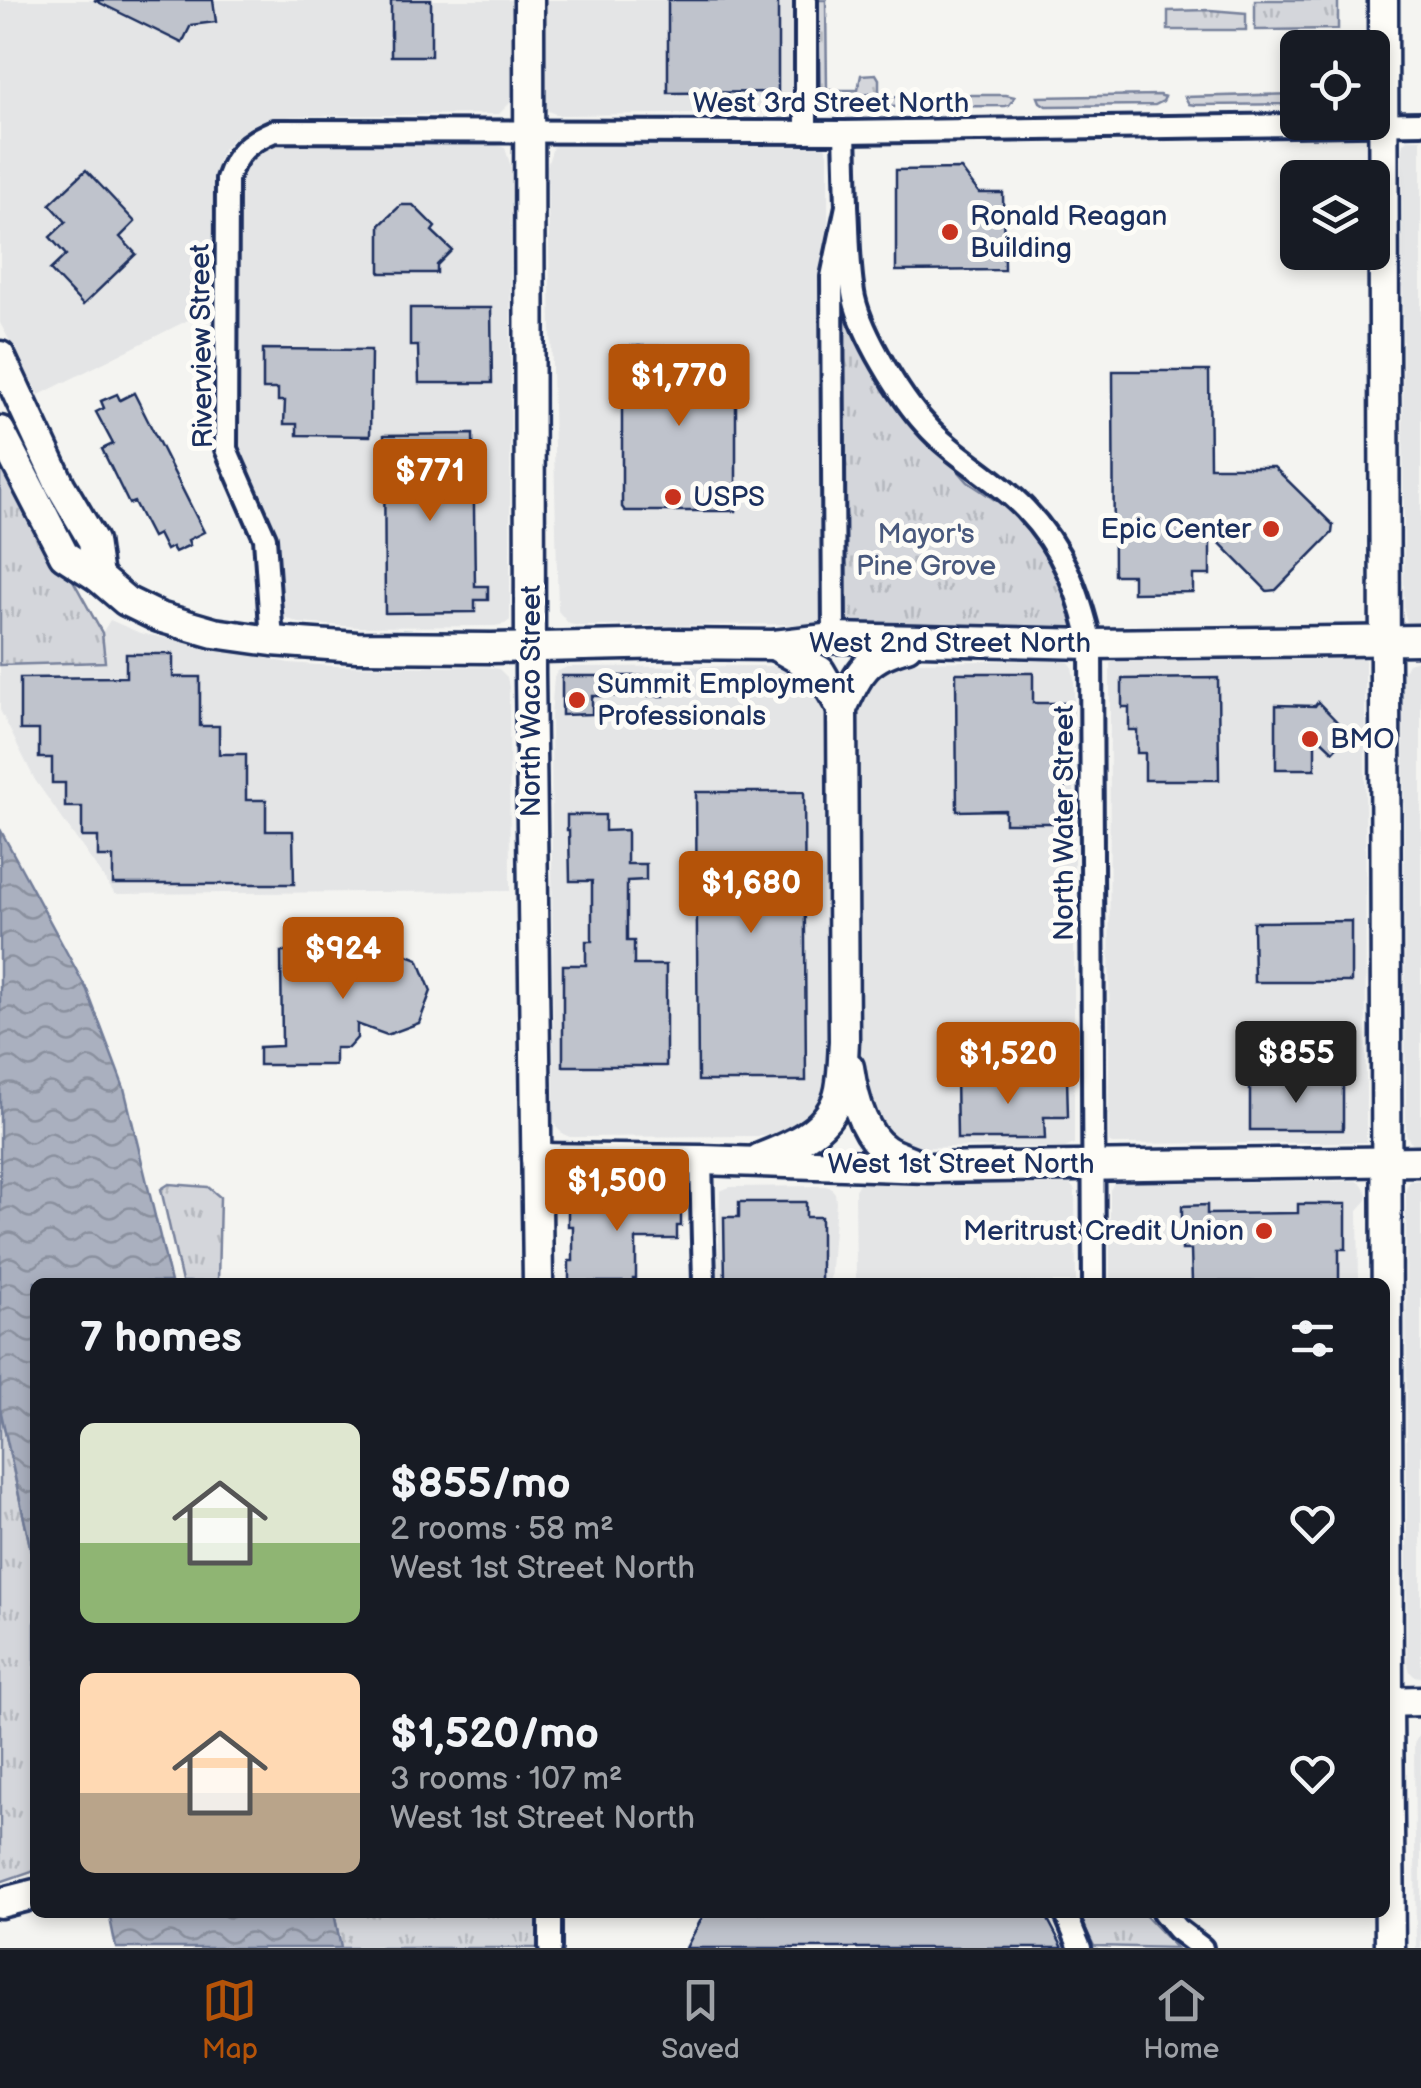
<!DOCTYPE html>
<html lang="en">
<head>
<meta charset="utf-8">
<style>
  :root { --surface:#171b24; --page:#20242c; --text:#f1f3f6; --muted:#9ea1a6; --line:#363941; --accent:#b45309 }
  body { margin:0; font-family:"Balsamiq Sans",sans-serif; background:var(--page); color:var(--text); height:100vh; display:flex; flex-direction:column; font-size:38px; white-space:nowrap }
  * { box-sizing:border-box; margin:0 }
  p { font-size:32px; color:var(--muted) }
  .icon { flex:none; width:55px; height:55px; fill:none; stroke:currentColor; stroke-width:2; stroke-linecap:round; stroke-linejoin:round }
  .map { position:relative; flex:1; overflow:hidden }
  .drawer { position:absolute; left:30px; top:1278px; width:1360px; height:640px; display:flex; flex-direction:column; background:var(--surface); border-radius:15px; box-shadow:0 5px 15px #0003 }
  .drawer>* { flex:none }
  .buttons { position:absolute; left:1280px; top:30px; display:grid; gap:20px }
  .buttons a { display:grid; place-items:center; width:110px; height:110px; border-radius:15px; background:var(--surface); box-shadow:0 5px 15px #0003; font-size:50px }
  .price { position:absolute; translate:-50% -85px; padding:0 22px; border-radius:10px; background:var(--accent); color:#fff; font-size:32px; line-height:65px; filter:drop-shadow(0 2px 5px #0008) }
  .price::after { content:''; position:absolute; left:50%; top:60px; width:30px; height:22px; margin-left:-15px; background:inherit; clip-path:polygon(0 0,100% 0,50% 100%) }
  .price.current { background:#222; color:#fff }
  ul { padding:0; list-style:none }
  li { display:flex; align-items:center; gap:30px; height:250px; padding:0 50px }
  li span { display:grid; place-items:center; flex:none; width:280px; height:200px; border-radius:15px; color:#555 }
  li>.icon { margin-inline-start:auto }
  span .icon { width:120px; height:120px; fill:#fffc; stroke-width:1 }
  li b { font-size:42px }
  h2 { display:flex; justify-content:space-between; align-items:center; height:120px; padding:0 50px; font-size:42px }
  .menu { display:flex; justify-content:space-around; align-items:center; height:140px; border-top:2px solid var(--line); background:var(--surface); font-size:28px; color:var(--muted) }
  .menu a { display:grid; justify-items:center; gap:5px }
  .menu .current { color:var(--accent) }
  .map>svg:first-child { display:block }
  .built { fill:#e4e5e6 }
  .grass { fill:url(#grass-tufts); stroke:#78829c; stroke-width:2.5 }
  .water { fill:url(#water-waves); stroke:#717c98; stroke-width:2.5 }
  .building { fill:#bfc3cc; stroke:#1b2f5e; stroke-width:2.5 }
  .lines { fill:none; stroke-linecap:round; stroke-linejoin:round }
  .street-casing { stroke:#1b2f5e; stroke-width:28 }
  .secondary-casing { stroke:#1b2f5e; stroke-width:35 }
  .street { stroke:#fdfcf7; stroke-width:20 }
  .secondary { stroke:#fdfcf7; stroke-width:28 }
  .poi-dot { fill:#c8321e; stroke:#fdfcf7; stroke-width:4 }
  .labels { text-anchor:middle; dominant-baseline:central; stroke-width:10; stroke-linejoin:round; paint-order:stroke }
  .street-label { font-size:28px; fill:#1b2f5e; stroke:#fdfcf7 }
  .poi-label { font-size:28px; fill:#1b2f5e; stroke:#fdfcf7; text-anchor:start }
  .park-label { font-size:28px; fill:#49597d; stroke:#fdfcf7 }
</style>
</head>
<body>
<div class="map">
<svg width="1421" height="1948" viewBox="0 0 1421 1948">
  <defs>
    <pattern id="grass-tufts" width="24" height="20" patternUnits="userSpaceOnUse" patternTransform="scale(2.5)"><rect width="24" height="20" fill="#d4d6db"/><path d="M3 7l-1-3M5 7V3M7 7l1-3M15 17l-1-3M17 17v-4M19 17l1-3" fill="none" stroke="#b5b8be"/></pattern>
    <pattern id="water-waves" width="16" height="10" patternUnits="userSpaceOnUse" patternTransform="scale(2.5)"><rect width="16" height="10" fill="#aab0bf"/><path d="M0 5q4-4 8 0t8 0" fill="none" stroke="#8a909e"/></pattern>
  </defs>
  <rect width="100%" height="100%" fill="#f4f4f1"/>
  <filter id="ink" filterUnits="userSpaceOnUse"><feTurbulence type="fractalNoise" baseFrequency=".01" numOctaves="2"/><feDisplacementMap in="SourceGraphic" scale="20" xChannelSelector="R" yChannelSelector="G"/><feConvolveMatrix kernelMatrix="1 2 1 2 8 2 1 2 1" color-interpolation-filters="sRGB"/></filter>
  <g filter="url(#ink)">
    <g class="built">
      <path d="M0,0h514l-1,100 -14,14 -206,2 -35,6 -25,16 -11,13 -4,10 -6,53v94l-173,87 -39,-72z"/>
      <path d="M543,0h254v109l-8,4 -231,2 -10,-4 -5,-17z"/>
      <path d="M1410,139h11v486l-14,-3 -3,-10 -2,-464 1,-5z"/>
      <path d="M561,142h255l9,4 3,8 1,457 -1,6 -6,4 -5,3 -237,2 -11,-2 -11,-13 -11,-445 6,-19z"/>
      <path d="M492,143l13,5 6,19 -1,453 -5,4 -10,2 -135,1 -61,-4 -13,-5 -7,-9 -3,-10v-58l-7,-26 -34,-73v-252l3,-16 22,-23 19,-7z"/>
      <path d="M110,620l30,13 149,30 44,3 155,1 11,2 8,8 2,10 1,204 -395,3 -80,-114 -35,-70v-45l104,-4 -2,-28z"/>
      <path d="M1322,652l39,1 4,8 1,481 -254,2 -3,-2 1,-479 13,-4 127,-1z"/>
      <path d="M1421,659v485h-6l-5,-2 -4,-8 -3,-461 5,-10z"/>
      <path d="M1063,660l6,2 3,4 2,13v465l-9,4 -158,-1 -27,-14 -20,-66 -1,-360 3,-11 5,-11 10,-10 12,-9 11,-4z"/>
      <path d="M786,666l12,3 23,19 9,30 -1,349 -1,18 -7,17 -22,23 -16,8 -19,3 -194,1 -7,-3 -7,-7 -2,-9 -3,-402 3,-39 4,-6 9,-4z"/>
      <path d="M1421,1180v497l-7,-1 -4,-4 -3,-10 -1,-474 4,-7z"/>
      <path d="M1357,1181l5,3 6,10 -1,6 -9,10 1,72h-249v-92l4,-7z"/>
      <path d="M859,1183h210l6,7v6l1,86h-220l-1,-92z"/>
      <path d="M825,1186l5,1 5,6 1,9 -6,80h-112l2,-91 10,-4z"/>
      <path d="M1421,1731v217h-5l-2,-204z"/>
    </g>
    <g class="grass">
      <path d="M818,0h8l1,90h31l3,-15 15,-1 3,5v13l-36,7 -23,-1z"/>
      <path d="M1255,0h83v29l-83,1z"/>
      <path d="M1210,10l36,3v17h-78v-19z"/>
      <path d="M1297,94v10l-102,1 -6,-1 -4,-7z"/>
      <path d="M902,95h104l9,2 -6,8 -4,1 -124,1 -2,-5z"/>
      <path d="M1159,95l6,2 -2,4 -8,4 -109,1 -6,-4 -2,-5z"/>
      <path d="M834,266l58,129 76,87 53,35 34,41 25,75 -238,-5z"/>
      <path d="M0,448l102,185 3,29 -105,3z"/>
      <path d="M169,1184l39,3 12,10 -2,85h-36l-21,-93z"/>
      <path d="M0,1409l35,160v299l-3,3 -32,11z"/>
      <path d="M334,1913h229l-3,12v23h-219z"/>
      <path d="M1078,1913h65l33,35 -82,-2z"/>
    </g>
    <g class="water">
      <path d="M0,829l87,161 37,98 47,194h-136v287l-35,-161z"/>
      <path d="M109,1913h225l7,35h-225z"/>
    </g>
    <g class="building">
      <path d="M94,0h119l3,22 -25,3 -9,18z"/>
      <rect x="391" y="0" width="40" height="56"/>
      <path d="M668,0h110v92l-110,1z"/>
      <path d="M961,169l18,24h24l1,77 -108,1v-101z"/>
      <path d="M86,170l49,52 -15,15 16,17 -53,51 -33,-35 16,-15 -16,-18 16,-15 -16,-18z"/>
      <path d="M401,205h12l22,22 -3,4 20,19 -15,15v8h-57v-48z"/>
      <path d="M410,308h81l1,75h-73l-1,-37h-8z"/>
      <path d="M622,346h82v4h27l5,5v156h-111l-3,-4z"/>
      <path d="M263,349l108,1 -1,86 -73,-1v-11h-13l1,-23h-7v-12h-15z"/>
      <path d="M1113,371h96l1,96h64l59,58 -1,8 -56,57 -9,1 -57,-58v42h-17v17l-60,1v-18h-19z"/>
      <path d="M134,393l70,139 -16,8 2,5 -15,7 -3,-5 -6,3 -8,-16 -6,3 -18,-35 -5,2 -27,-55 11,-5 -17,-32 8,-4 -3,-7 16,-7 3,6z"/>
      <path d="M473,434l2,152h13v14h-13v12l-90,1 -1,-178z"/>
      <path d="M126,654h47v23h27v49h19v28h27v46h20v31h27l1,53h-181v-27h-15v-20h-16v-30h-17v-24h-13v-25h-13v-28h-19v-52l106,-1z"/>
      <path d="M956,673h77v30h31l1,108h-8v12h-52v-13l-48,1z"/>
      <path d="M562,676h102v20h-72v18l-30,1z"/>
      <path d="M1218,678l1,102h-74v-27h-8v-23h-8v-23h-7v-28z"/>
      <path d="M1318,702l31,32 -16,17 -18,-17v35h-39v-64l39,1z"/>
      <path d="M696,792h108l2,289h-108z"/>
      <path d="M567,815h38v16l22,-1v34h19v16l-19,1v60h7v24h32v101h-103v-101h23v-24h6v-60h-22l-1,-51h-2z"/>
      <path d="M1351,921v61h-97l-1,-60z"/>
      <path d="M387,947l31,12 13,32 -12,32 -32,12 -30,-11v14l-9,10h-13v17h-76v-18l23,-1 -1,-94h54v4l21,4z"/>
      <path d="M956,1073h16v6l95,-1 1,39h-24l1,22h-88z"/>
      <rect x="1250" y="1081" width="93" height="49"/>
      <path d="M573,1197h104v11h4v18h-4v13h-41v40h-3v3h-60l-4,-1v-20h4v-35h-5v-18h5z"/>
      <path d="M739,1202h67v15h15v65h-96l-1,-65h15z"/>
      <path d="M1298,1204h48v45h-7v33h-147l-1,-32h-9v-44l25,-1v9l91,-1z"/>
      <path d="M705,1912h339l19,36h-377z"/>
    </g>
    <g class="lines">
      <g class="street-casing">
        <g id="street">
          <path d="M806,0v132"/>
          <path d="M847,206c2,30 1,62 7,92 8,36 46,99 71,126 29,33 70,53 100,85 38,40 54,82 66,135l3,638"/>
          <path d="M834,638l-2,-361 15,-71 -2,-74"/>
          <path d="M272,641l-7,-103 -39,-89 1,-270c9,-27 21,-37 47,-48l571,1 576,-9"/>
          <path d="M701,1160l3,122"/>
          <path d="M550,1912v36"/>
          <path d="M1065,1912l15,36"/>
          <path d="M1163,1912l14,17 25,19"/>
        </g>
      </g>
      <g class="secondary-casing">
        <g id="secondary">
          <path d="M529,0l1,673 8,609"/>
          <path d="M1383,0l5,1702 2,246"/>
          <path d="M0,356l60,129 33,56 5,36"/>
          <path d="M0,431l64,124 34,22 28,24 33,16 55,16 58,8 85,6 135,1 179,-4 103,1 60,-7 257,6 330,-4"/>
          <path d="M774,645l46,26 22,38"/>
          <path d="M849,1067c4,27 13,67 37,83 9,6 21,9 31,14"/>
          <path d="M536,1158l165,2 227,8 493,-7"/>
          <path d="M760,1158c34,-13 73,-30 80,-69 3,-16 3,-32 4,-48l-2,-332c17,-37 23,-52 65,-63"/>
          <path d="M1385,1702l36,-1"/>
          <path d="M0,1903l35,-9"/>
        </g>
      </g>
      <use href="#street" class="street"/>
      <use href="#secondary" class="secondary"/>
    </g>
  </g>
  <g class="poi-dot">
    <circle cx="950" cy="232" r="10"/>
    <circle cx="673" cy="497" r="10"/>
    <circle cx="1271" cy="529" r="10"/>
    <circle cx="577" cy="700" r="10"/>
    <circle cx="1310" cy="739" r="10"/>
    <circle cx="1264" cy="1231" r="10"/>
  </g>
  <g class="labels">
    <g class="street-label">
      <text x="831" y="103">West 3rd Street North</text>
      <text transform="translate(202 346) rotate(-91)">Riverview Street</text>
      <text x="950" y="643">West 2nd Street North</text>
      <text transform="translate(531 701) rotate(-90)">North Waco Street</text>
      <text transform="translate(1064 823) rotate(-90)">North Water Street</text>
      <text x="961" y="1164">West 1st Street North</text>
    </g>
    <g class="poi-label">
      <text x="970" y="216">Ronald Reagan<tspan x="970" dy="32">Building</tspan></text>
      <text x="693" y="497">USPS</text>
      <text x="1251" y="529" text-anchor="end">Epic Center</text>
      <text x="597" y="684">Summit Employment<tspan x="597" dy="32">Professionals</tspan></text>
      <text x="1330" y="739">BMO</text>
      <text x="1244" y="1231" text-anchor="end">Meritrust Credit Union</text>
    </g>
    <g class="park-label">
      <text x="926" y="534">Mayor's<tspan x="926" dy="32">Pine Grove</tspan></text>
    </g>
  </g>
</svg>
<div class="buttons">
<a><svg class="icon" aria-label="locate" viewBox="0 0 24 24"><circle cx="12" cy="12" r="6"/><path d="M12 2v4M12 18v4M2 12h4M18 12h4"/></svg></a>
<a><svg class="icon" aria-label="layers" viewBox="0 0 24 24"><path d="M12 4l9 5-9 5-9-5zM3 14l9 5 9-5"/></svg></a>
</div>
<b class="price" style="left:679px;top:429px">$1,770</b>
<b class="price" style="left:430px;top:524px">$771</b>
<b class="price" style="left:751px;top:936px">$1,680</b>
<b class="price" style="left:343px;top:1002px">$924</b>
<b class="price current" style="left:1296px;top:1106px">$855</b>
<b class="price" style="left:1008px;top:1107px">$1,520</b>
<b class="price" style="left:617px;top:1234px">$1,500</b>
<section class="drawer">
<h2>7 homes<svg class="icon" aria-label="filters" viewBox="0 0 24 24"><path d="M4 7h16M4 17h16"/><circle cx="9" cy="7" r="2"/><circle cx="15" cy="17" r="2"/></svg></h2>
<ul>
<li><span style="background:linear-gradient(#dfe7d0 60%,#8fb573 0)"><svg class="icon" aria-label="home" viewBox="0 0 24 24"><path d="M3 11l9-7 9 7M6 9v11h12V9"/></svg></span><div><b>$855/mo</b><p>2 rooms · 58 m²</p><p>West 1st Street North</p></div><svg class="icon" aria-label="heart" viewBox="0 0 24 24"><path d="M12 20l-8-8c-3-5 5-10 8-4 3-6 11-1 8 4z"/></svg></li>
<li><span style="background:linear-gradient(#ffd9b3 60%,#b9a48a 0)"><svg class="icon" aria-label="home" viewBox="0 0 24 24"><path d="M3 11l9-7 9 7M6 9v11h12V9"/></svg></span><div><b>$1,520/mo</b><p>3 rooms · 107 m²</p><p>West 1st Street North</p></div><svg class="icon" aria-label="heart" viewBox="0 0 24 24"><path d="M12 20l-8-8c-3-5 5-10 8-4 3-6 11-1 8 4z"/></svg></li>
</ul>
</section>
</div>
<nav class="menu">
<a class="current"><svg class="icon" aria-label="map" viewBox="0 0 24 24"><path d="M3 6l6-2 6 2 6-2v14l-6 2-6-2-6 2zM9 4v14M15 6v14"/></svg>Map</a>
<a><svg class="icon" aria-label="saved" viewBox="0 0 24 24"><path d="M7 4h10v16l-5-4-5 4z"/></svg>Saved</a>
<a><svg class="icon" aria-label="home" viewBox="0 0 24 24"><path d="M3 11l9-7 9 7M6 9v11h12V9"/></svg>Home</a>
</nav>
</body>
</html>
